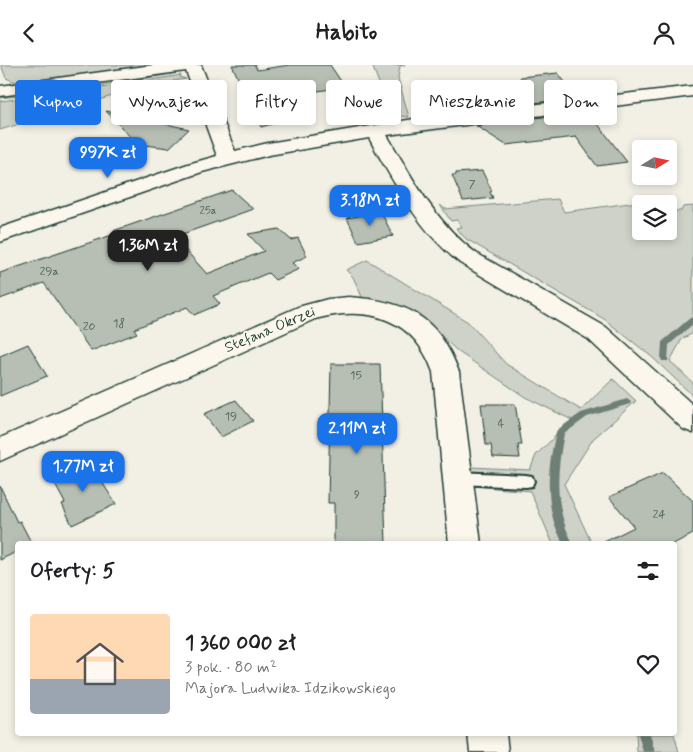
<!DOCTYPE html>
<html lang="pl">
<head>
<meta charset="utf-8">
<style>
  :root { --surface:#fff; --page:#f6f6f6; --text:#202124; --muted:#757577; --accent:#1a73e8 }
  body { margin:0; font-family:Mynerve,sans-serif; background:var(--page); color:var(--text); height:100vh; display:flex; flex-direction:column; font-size:19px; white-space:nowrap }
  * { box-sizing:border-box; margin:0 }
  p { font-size:16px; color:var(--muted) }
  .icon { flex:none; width:28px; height:28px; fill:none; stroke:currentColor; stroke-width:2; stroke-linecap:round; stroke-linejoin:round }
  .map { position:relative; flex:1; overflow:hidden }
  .drawer { position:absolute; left:15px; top:476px; width:662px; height:195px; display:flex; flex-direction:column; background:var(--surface); border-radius:5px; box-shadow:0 2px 8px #0003 }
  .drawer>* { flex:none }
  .guide { position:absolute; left:15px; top:15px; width:664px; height:45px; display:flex; gap:10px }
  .needle { width:32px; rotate:80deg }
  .fabs { position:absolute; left:632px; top:75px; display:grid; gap:10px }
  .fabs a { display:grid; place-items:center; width:45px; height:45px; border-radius:5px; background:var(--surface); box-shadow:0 2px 8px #0003; font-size:25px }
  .price { position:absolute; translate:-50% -42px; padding:0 11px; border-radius:10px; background:var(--accent); color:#fff; font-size:16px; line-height:32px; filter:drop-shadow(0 1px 2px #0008) }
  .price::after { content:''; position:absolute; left:50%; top:30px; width:15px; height:11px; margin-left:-8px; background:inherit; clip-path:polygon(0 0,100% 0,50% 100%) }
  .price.selected { background:#222; color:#fff }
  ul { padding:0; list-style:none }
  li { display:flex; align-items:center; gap:15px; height:125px; padding:0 15px }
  li span { display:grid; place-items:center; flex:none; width:140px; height:100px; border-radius:5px; color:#555 }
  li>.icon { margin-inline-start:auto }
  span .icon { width:60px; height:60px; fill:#fffc; stroke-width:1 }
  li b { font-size:21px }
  h2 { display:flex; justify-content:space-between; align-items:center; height:60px; padding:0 15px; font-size:21px }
  .pill { padding:0 18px; border-radius:5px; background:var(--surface); box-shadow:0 2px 8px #0003; font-size:18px; line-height:45px }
  .pill.selected { background:var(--accent); color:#fff }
  header { display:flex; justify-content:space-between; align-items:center; height:65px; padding:0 15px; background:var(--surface); font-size:22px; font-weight:700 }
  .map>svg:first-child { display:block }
  .green { fill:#cfd2c8; stroke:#77887e }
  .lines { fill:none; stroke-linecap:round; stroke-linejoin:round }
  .stream { fill:#6e7f75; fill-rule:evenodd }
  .building { fill:#b7beb3; stroke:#1f3d34 }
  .lane-casing { stroke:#1f3d34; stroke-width:4 }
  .street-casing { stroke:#1f3d34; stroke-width:3 }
  .lane { fill:#fbf7ec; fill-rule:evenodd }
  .street { fill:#fbf7ec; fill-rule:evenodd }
  .labels { text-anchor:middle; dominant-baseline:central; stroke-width:4; stroke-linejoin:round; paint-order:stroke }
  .far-number-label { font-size:11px; fill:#455d54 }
  .number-label { font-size:12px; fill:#455d54 }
  .street-label { font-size:15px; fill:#1f3d34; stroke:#fbf7ec }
</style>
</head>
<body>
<header><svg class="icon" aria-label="back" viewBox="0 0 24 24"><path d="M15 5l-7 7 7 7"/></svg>Habito<svg class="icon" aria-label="person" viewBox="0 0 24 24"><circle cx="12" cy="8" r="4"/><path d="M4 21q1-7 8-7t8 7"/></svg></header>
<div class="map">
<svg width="693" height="687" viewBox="0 0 693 687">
  <rect width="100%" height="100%" fill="#f2f0e5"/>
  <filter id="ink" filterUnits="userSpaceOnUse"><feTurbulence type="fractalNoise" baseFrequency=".02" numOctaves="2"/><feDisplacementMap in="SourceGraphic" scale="10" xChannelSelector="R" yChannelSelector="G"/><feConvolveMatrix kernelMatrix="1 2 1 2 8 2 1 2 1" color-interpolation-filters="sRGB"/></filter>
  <g filter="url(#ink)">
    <g class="green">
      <path d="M1,0h163l-144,19 -14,-6z"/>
      <path d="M372,0h33l-5,1 -2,12 11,39 -10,-1 -17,-25z"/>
      <path d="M171,6l1,3 -52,9 -120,15v-4z"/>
      <path d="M181,10l-1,2 6,2 -13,2 2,9 -6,2 -7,-11 -93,28 -13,-3 -1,3 6,2 -61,19v-29l89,-11z"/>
      <path d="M558,134l6,13 95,-13 1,5h-19v27h28v-20h12l2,-4 10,-1v127l-11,6 -12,22 23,22v13l-41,-39 -48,-38 -138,-80 -10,-11 6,-1 -5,-7 -6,1 -11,-16 5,4z"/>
      <path d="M367,195l101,62 38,42 75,46 32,-31 23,22 -43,38 -29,45 28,60h-39l-23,-53 -58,-5 -1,-19 59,3 6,-15 36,-35 -47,-23 -68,-46 -33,-32 -26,-13 -35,-7 -10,-22 -7,-7z"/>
      <path d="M636,669h38l5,18h-42z"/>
    </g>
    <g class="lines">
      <g class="stream">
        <path d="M693,252v7l-24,21 -1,16h-6l-1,-2 1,-17 28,-24z"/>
        <path d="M627,334l4,3 -1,2 -43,13 -23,17c-6,29 -9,60 0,88 2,8 6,14 9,22h-10c-3,-8 -7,-15 -9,-22 -9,-30 -5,-61 2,-90l1,-2 24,-17z"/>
        <path d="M638,669h12l5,18h-12z"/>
      </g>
    </g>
    <g class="building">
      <path d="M232,0h23l2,5 32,-5h41l15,22 -62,9 7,13 -12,2 5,10 -22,6z"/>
      <path d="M558,8l19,25 -112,13 -5,-21 56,-2 -4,-5 11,-1 -3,-5z"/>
      <path d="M106,46l83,18 -20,19 -32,-4z"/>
      <path d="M588,46l39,51 -30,4 -21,-29 -70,8 -30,-19z"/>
      <path d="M482,106l10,20 -2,1 3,6 -30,3 -11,-26h4v-2z"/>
      <path d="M232,125l21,19 -79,28 33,37 57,-23 -16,-17 31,-5 12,11 7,-2 9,18 -15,7 7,6 -24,11 -7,-7 -55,23 7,8 -26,11 -7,-8 -53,22 3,4 -46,18 -47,-68 -44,16v-26l115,-39 -2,-3z"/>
      <path d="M381,147l12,24 -35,6 -11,-24z"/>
      <path d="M28,279l19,32 -47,20v-40z"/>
      <path d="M331,299h49l6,180h-52v-41h-6z"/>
      <path d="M236,335l17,21 -32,16 -17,-23z"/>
      <path d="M481,339h34l7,41h-4l2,13 -27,-1 -2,-12h-5z"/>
      <path d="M89,397l27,42 -44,21 -10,-21 3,-1 -13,-24z"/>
      <path d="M663,408l30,28v33l-20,10h-73l34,-17 -25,-30z"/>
      <path d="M0,421l17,36 3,-1 12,23h-14v7l-18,9z"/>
    </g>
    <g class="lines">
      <g class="lane-casing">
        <path id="lane" d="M457,407l69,3 6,1 2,5 -2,5 -6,1 -69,-3 -6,-1 -2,-5 2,-5z"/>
      </g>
      <g class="street-casing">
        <g id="street">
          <path d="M153,0h48l34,86 33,-8 158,-26 267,-31v10l-306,39c25,43 49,88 89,118l130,74 87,78v28l-10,-4 -95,-90 -128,-76c-41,-32 -66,-80 -91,-125l-100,17 -67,17 -202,70v-14l188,-64 29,-8 -31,-85 -186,25v-10z"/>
          <path d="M349,232c58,4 89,19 110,75l22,172h-32l-16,-172c-19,-54 -65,-67 -118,-53l-315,142v-23l298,-131 30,-8z"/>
          <path d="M468,669h38l2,18h-38z"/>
        </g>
      </g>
      <use href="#lane" class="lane"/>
      <use href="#street" class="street"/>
    </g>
  </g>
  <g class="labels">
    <g class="far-number-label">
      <text x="472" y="120">7</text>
      <text x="208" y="146">25a</text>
    </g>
    <g class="number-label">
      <text x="49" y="207">29a</text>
      <text x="119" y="259">18</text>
      <text x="89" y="262">20</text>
      <text x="356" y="311">15</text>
      <text x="231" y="352">19</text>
      <text x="501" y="359">4</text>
      <text x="357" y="430">9</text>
      <text x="659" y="450">24</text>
    </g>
    <g class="street-label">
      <text transform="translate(270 265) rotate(-23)">Stefana Okrzei</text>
    </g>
  </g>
</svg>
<div class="fabs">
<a><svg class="needle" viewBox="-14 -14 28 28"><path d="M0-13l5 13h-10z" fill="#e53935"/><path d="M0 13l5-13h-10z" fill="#757577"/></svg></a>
<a><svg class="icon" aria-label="layers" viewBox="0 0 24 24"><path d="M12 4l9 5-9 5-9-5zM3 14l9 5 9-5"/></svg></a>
</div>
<b class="price" style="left:108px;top:114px">997K zł</b>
<b class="price" style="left:370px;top:162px">3.18M zł</b>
<b class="price selected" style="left:148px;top:207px">1.36M zł</b>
<b class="price" style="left:357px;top:390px">2.11M zł</b>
<b class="price" style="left:83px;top:428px">1.77M zł</b>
<div class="guide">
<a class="pill selected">Kupno</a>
<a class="pill">Wynajem</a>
<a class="pill">Filtry</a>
<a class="pill">Nowe</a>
<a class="pill">Mieszkanie</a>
<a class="pill">Dom</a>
</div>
<section class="drawer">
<h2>Oferty: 5<svg class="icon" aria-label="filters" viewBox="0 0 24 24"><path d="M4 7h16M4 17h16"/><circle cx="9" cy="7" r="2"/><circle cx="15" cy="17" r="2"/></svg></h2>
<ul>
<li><span style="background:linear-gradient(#ffd9b3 65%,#9aa5b1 0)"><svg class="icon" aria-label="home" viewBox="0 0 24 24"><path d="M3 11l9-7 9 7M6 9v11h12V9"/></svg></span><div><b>1 360 000 zł</b><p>3 pok. · 80 m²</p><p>Majora Ludwika Idzikowskiego</p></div><svg class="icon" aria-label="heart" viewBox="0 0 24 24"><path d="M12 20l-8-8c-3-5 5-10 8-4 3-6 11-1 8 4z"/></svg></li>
</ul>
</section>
</div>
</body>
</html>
